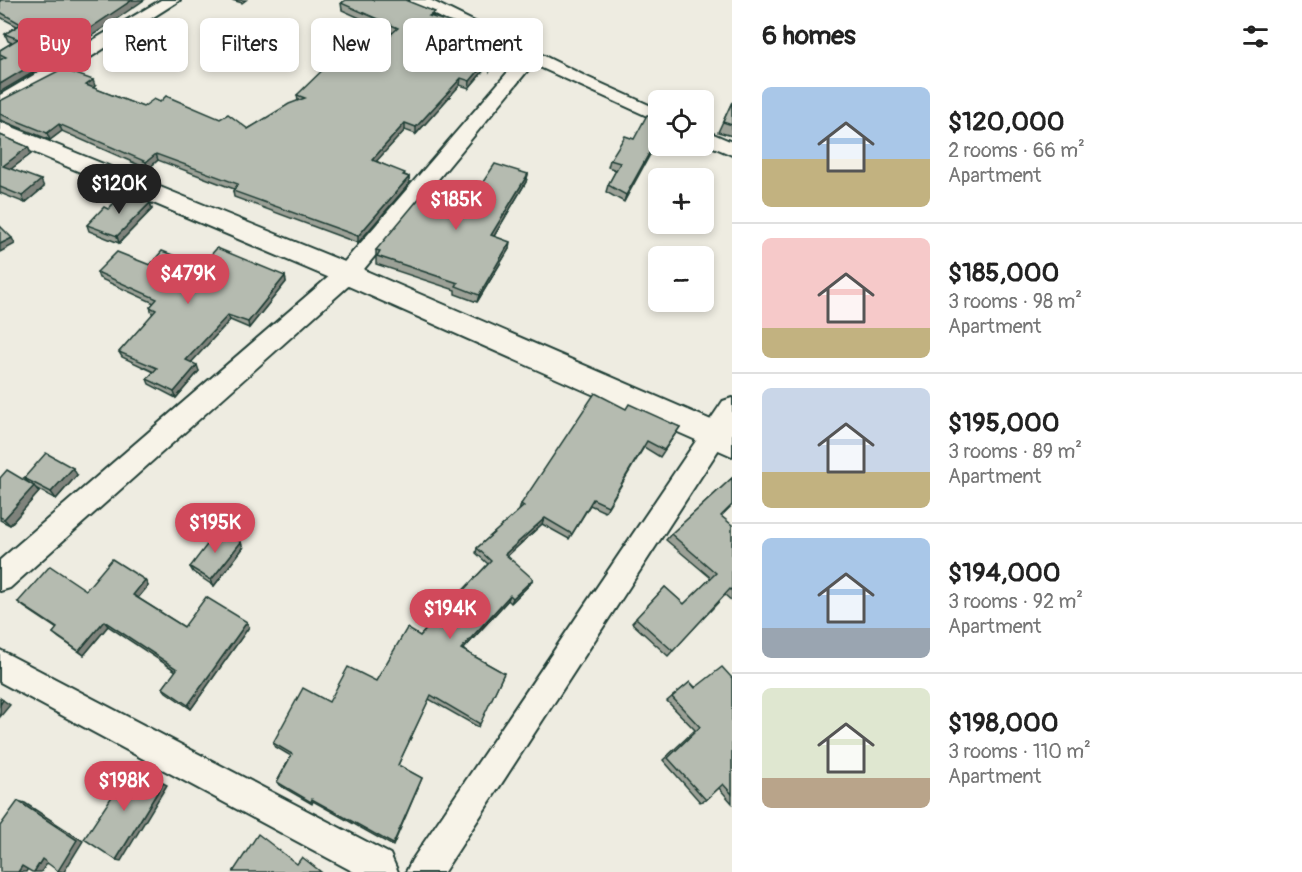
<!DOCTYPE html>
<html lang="en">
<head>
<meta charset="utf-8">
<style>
  :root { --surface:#fff; --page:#f6f6f6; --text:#222; --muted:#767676; --line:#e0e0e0; --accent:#d1495b }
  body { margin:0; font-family:Pangolin,sans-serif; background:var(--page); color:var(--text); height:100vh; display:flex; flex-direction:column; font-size:22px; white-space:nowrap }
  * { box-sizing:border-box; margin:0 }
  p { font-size:20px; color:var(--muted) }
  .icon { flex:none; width:33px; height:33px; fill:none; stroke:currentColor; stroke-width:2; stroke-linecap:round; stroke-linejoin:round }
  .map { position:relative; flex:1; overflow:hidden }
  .details { display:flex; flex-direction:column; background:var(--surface); width:570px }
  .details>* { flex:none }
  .banner { position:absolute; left:18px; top:18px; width:570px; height:54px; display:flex; gap:12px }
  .buttons { position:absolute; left:648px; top:90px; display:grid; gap:12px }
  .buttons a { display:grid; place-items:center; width:66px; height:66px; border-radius:9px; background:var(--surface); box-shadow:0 3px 9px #0003; font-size:30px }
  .price { position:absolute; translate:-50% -51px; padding:0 14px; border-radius:21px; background:var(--accent); color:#fff; font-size:20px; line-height:39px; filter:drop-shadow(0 2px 3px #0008) }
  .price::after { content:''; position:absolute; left:50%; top:36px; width:18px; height:14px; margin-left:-9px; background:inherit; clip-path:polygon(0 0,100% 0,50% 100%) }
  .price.selected { background:#222; color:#fff }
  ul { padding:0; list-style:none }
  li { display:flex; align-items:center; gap:18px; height:150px; padding:0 30px }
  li+li { border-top:2px solid var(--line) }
  li span { display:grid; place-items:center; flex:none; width:168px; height:120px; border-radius:9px; color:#555 }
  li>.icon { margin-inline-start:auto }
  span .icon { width:72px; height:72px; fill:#fffc; stroke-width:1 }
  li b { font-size:26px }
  h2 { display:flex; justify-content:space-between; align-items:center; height:72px; padding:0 30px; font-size:26px }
  .pill { padding:0 21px; border-radius:9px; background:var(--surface); box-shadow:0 3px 9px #0003; font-size:21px; line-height:54px }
  .pill.selected { background:var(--accent); color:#fff }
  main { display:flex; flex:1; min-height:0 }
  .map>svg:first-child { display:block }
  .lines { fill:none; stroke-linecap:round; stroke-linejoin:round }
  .minor-casing { stroke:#1f3d34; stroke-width:4 }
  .tertiary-casing { stroke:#1f3d34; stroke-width:4 }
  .minor { fill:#f7f3e8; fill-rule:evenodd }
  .tertiary { fill:#f7f3e8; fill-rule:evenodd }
  .wall { fill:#9ca197; stroke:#1f3d34; stroke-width:1.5 }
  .shaded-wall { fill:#7f837b; stroke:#1f3d34; stroke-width:1.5 }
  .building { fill:#b5bbb0; stroke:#1f3d34; stroke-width:1.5 }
</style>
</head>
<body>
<main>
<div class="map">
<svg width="732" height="872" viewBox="0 0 732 872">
  <rect width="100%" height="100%" fill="#eeece1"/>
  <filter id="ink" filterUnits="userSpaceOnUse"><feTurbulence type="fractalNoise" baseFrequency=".0167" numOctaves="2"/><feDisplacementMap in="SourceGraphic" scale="12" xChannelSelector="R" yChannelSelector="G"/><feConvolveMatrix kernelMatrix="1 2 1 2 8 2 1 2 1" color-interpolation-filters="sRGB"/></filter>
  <g filter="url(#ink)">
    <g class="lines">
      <g class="minor-casing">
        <g id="minor">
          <path d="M161,0h19l-108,69 -72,38v-12z"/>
          <path d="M410,0h20l159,78 69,31v12l-125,-57 -178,216 -345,308 -10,3v-31l339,-292 181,-210 -108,-55z"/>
          <path d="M704,130l28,12v13l-28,-12z"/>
          <path d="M732,398v31l-288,443h-38l6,-12 311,-459z"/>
          <path d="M0,650l390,204 8,18h-44l-354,-190z"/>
        </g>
      </g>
      <g class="tertiary-casing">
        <path id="tertiary" d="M0,122l357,145 375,162v27l-395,-175 -337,-143z"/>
      </g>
      <use href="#minor" class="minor"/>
      <use href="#tertiary" class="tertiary"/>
    </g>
    <g class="wall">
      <path d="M0,0l65,54 -65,6v-10l12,-7 -4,-2 -3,-7 12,-8 -17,-9z"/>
      <path d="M232,0h14l-4,3z"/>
      <path d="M346,0h63v2l25,15 34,16 37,20 -15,18 -5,-2 -16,19 -9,-3 -44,49 -11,-4 -29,31 33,16v7l-51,59 -124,-46 -1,-6 1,-2 -76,-29 -10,9 -86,-38 -12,9 -49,-20h-1v-19l95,-15 -2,2 50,19 17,-5 60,17 28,10 50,-28 -1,-6 61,-31 35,-31 -51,-23 -1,-7z"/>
      <path d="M732,102v34l-14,-4z"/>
      <path d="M658,119l-34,83 -18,-10 2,-7 8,-15 -8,-3 2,-7 24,-21z"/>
      <path d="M0,135l28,12 3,7 -20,15 33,18 -19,16 -25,-10z"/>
      <path d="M528,174l-2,8 -32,54 15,13 -32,53 -22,-8v-4l-79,-26v-14l97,-53z"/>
      <path d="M150,203l2,6 -33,34 -30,-12 -2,-6 21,-16z"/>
      <path d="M150,265l51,1 84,10 1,6 -37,46 -19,-8 -39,42 8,9 -23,27 -27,-14 -2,-5 7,-7 -32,-15 -3,-5 34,-38 -1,-1 -2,-6 4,-4 -55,-25 -2,-6z"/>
      <path d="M626,409l54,18 -20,30 -16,-10 -39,65 -15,-7 -21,34 -27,-15 -35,32 23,28 -19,19 -3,-3 -45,50 41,23 -26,54 -49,-28 -31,66 24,13 -29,68 -80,-45 -1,3 -33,-19 -2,-3 14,-26 -17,-10 -1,-3 56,-41 47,-21 44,-45 68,-72 -12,-11 1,-5 42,-37 2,-7z"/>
      <path d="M77,475l-21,24 -21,-11 4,4 -29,33 -10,-5v-42l28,4 -4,-4z"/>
      <path d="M732,478v27l-11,11 11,9v76l-7,-6 -57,61 -36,-33 33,-36 19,17 27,-26 -45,-38 5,-6z"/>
      <path d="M243,548l-29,38 -21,-14 -3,-5z"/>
      <path d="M145,580l3,6 -10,12 46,29h65l-58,82 -25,-17 -3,-4 13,-17 -68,-45 -24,29 -25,-17 -6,-5 4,-4 -33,-22 -6,-5z"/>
      <path d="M732,678v125l-13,-15 -13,12 -6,2 -37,-42 32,-30 -28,-29 23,-19 5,5z"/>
    </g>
    <g class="shaded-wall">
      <path d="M132,0h12l-79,54 -65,38v-8z"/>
      <path d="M506,46l-1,7 -15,18 1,-7z"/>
      <path d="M486,62l-1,7 -16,19 1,-7z"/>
      <path d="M461,78l-1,7 -44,49v-7z"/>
      <path d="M93,80l2,6 -7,6 -2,-7z"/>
      <path d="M405,123v7l-33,36v-6z"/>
      <path d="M59,124l3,7 -12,9 -3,-7z"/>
      <path d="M658,137v3l-34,62 2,-7z"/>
      <path d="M28,147l3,7 -24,18 -4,-6z"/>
      <path d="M156,154l2,6 -10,9 -2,-7z"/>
      <path d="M528,174l-2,8 -36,61 1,-8z"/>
      <path d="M409,177v7l-51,59v-7z"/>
      <path d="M41,180l3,7 -19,16 -3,-7z"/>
      <path d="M150,203l2,6 -33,34 -2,-7z"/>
      <path d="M12,238l3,6 -15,8v-8z"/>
      <path d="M510,242l-1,7 -32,53 2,-7z"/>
      <path d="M285,276l1,6 -37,46 -1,-6z"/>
      <path d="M228,315l2,5 -42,46 -2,-6z"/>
      <path d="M197,365l2,6 -23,27 -2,-6z"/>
      <path d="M73,468l4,7 -21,24 -5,-7z"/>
      <path d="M34,486l5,6 -29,33 -6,-6z"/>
      <path d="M545,518l-3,6 -39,36 2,-6z"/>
      <path d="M241,542l2,6 -29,38 -3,-6z"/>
      <path d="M533,579l-3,5 -19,19 2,-5z"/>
      <path d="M145,580l3,6 -12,14 -3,-5z"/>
      <path d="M510,595l-2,5 -48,53 1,-4z"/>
      <path d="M104,621l4,5 -24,29 -5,-4z"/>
      <path d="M247,622l2,5 -58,82 -3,-4z"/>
      <path d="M0,698l10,7 -10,12z"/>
      <path d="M163,783l4,2 -46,76 -5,-1z"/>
      <path d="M18,801l7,2 58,38 -19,31 -6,-1z"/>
      <path d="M42,859l7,2 -8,11h-7z"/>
      <path d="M22,866l7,1 -3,5h-8z"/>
    </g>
    <g class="building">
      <path d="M0,0h132l-70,47 -62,37v-24l6,-3 -6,-3v-4l18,-11 -13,-5 16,-10 -21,-12z"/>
      <path d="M346,0h59l30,12 -6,4 40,12 -4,4 41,14 -15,18 -5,-2 -16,19 -9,-3 -45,49 -11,-4 -33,37 33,13 -2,2 6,2 -51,59 -125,-45 5,-7 -82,-30 -10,8 -87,-38 -12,9 -47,-19v-13l62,-32 31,11 -7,5 57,22 11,-8 6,3 6,-6 54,23 8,-5 20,15 41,-25 16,-6 -8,-3 39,-38 22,7 40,-36 -57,-25z"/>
      <path d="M732,102v23l-9,-3z"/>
      <path d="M647,115l11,4v18l-32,58 -18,-10 12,-22 -10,-3 15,-24 9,3z"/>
      <path d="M0,135l28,12 -25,19 38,14 -19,16 -22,-9z"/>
      <path d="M495,164l33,10 -37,61 19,7 -31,53 -23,-9 2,-3 -81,-27 3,-5 -4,-1 56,-67 41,14z"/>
      <path d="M124,193l26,10 -33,33 -30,-11 17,-18 4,2z"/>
      <path d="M0,226l12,12 -12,6z"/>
      <path d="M217,248l68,28 -37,46 -20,-7 -42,45 11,5 -23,27 -27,-13 10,-11 -38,-16 37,-42 -6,-3 7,-8 -60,-27 20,-20 33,13 12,-14 39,15z"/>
      <path d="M595,393l31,16 3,-5 51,23 -16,23 -17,-9 -39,65 -15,-7 -21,35 -27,-16 -40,36 28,25 -20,19 -3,-3 -49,54 43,24 -24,51 -49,-29 -33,70 24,13 -29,66 -81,-45 -1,3 -34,-20 15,-28 -19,-11 30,-55 26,14 19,-35 28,14 31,-53 13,8 71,-75 -14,-13 47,-42 -3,-2z"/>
      <path d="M46,453l27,15 -22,24 -27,-14z"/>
      <path d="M7,470l27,16 -30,33 -4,-2v-39z"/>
      <path d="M732,478v27l-11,11 11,9v66l-2,-2 -57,62 -37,-33 29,-31 19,17 32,-31 -45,-39z"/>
      <path d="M219,529l22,13 -30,38 -21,-13z"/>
      <path d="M112,559l33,21 -12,15 51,32 22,-30 41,25 -59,83 -25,-17 14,-19 -73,-48 -25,30 -26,-18 4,-5 -39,-26 32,-36 36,24z"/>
      <path d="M722,667l10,11v116l-9,-10 -17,16 -38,-42 32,-31 -28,-30 18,-15 5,6z"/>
      <path d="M0,698l3,2 -3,5z"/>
      <path d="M134,763l29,20 -47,77 -32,-21z"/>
      <path d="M18,801l59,39 -19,31 -16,-12 -8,13h-2l-10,-6 -4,6h-18v-46z"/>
      <path d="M258,834l39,30 5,-7 19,15h-88z"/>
    </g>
  </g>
</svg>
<div class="buttons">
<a><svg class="icon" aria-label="locate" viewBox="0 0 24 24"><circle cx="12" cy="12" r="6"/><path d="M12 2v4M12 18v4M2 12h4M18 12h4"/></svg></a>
<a>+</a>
<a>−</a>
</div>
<b class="price selected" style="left:119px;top:215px">$120K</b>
<b class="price" style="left:456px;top:231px">$185K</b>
<b class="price" style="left:188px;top:305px">$479K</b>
<b class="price" style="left:215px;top:554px">$195K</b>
<b class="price" style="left:450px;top:640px">$194K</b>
<b class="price" style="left:124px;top:812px">$198K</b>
<div class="banner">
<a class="pill selected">Buy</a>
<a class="pill">Rent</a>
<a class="pill">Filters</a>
<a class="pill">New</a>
<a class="pill">Apartment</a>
</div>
</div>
<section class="details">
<h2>6 homes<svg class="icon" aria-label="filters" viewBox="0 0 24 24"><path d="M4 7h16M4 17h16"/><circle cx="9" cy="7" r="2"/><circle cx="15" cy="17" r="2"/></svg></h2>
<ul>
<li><span style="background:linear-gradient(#a9c7e8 60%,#c2b280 0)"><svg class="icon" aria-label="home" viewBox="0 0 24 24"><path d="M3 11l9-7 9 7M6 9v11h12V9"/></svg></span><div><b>$120,000</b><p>2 rooms · 66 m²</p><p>Apartment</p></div></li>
<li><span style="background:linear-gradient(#f6c9c9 75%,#c2b280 0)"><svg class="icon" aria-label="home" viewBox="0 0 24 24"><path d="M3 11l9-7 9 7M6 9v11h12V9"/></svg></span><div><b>$185,000</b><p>3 rooms · 98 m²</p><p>Apartment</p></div></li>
<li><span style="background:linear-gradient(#c9d6e8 70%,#c2b280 0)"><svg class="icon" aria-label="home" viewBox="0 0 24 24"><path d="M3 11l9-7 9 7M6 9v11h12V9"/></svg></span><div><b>$195,000</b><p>3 rooms · 89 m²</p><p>Apartment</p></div></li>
<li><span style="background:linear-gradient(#a9c7e8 75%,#9aa5b1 0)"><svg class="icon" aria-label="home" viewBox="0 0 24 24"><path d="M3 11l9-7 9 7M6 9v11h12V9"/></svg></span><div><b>$194,000</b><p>3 rooms · 92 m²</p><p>Apartment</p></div></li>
<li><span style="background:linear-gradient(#dfe7d0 75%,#b9a48a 0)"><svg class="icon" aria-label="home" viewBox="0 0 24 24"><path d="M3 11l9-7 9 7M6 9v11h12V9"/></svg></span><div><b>$198,000</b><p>3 rooms · 110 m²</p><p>Apartment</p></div></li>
</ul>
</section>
</main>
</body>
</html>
